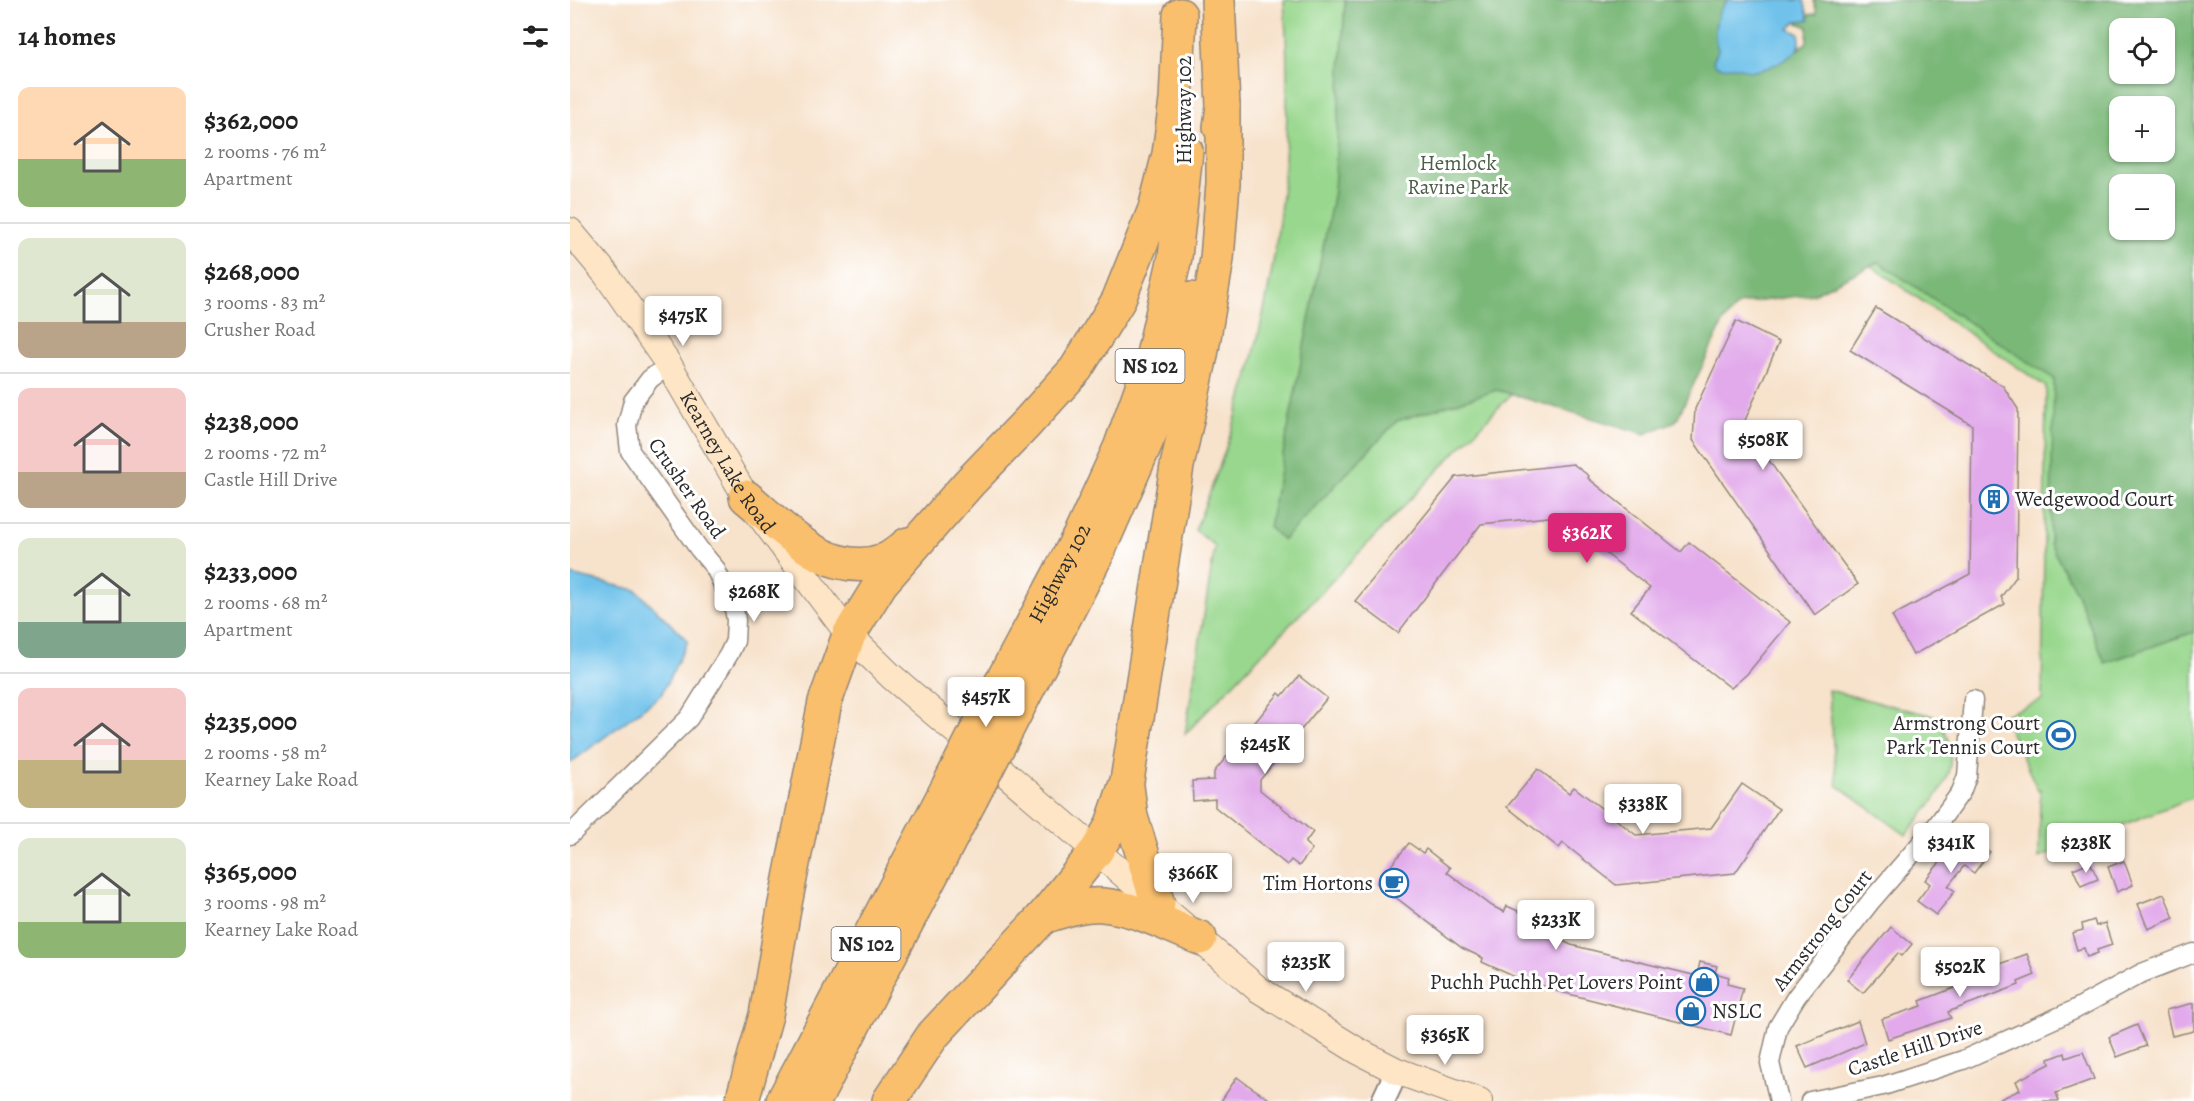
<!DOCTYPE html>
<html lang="en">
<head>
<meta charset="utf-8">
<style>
  :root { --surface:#fff; --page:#f6f6f6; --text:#222; --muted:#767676; --line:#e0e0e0; --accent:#db2777 }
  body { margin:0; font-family:Alegreya,serif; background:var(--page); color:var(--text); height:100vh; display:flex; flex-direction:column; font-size:22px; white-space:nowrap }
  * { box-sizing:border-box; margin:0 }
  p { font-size:20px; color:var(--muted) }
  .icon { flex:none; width:33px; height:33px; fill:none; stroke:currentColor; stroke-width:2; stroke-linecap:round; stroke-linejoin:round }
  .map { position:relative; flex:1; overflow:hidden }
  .panel { display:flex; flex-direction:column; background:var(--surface); width:570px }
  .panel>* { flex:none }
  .buttons { position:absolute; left:1539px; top:18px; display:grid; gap:12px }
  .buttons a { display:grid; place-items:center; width:66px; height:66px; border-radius:12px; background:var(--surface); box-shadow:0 2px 4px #0004; font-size:30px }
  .price { position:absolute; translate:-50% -51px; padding:0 14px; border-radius:6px; background:#fff; color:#222; font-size:20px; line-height:39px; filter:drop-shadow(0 2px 3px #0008) }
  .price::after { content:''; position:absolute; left:50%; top:36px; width:18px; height:14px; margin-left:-9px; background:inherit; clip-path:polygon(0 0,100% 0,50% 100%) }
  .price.on { background:var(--accent); color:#fff }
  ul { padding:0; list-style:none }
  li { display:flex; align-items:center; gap:18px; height:150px; padding:0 18px }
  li+li { border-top:2px solid var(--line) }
  li span { display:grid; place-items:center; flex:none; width:168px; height:120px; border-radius:12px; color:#555 }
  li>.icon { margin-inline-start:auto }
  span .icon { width:72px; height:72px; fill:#fffc; stroke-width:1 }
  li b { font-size:26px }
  h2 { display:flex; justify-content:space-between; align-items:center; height:72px; padding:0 18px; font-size:26px }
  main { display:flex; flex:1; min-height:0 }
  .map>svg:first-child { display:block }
  .green { fill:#98d78d; stroke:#62815c; stroke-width:1.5; fill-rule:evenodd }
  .forest { fill:#7ab878; stroke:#527252; stroke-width:1.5; fill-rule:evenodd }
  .water { fill:#6fc2eb; stroke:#4d768b; stroke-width:1.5 }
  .building { fill:#e2aaeb }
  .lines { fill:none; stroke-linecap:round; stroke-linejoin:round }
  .minor-casing { stroke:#91867b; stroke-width:21 }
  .tertiary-casing { stroke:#91867b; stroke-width:26 }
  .secondary-casing { stroke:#91867b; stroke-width:28 }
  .motorway-casing { stroke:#91867b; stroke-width:36 }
  .minor { stroke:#fff; stroke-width:18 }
  .tertiary { stroke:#fff; stroke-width:22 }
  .secondary { stroke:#fde5c5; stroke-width:26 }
  .motorway { stroke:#f9bf6d; stroke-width:33 }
  .motorway-bridge-casing { stroke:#91867b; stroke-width:36; stroke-linecap:butt }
  .motorway-bridge { stroke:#f9bf6d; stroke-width:33 }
  .labels { text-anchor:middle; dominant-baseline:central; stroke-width:6; stroke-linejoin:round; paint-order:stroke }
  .shield { fill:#fff; stroke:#6b6b6b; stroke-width:1.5 }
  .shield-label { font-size:20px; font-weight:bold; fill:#2b2b2b }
  .street-label { font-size:21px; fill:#2b2b2b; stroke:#fff }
  .park-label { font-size:21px; fill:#4c5f48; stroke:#fff }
  .poi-label { font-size:21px; fill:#2b2b2b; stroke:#fff; text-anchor:end }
</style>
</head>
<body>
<main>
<section class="panel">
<h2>14 homes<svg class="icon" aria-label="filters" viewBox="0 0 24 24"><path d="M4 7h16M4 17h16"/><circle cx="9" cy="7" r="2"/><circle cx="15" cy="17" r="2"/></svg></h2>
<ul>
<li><span style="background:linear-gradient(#ffd9b3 60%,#8fb573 0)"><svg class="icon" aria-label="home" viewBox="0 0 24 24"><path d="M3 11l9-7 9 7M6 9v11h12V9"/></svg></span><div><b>$362,000</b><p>2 rooms · 76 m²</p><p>Apartment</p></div></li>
<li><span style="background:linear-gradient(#dfe7d0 70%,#b9a48a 0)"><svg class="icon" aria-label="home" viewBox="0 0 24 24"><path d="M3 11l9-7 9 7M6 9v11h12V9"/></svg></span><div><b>$268,000</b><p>3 rooms · 83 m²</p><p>Crusher Road</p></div></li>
<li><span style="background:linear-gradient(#f6c9c9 70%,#b9a48a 0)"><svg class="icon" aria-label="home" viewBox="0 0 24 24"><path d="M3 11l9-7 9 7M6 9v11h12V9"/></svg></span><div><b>$238,000</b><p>2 rooms · 72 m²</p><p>Castle Hill Drive</p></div></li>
<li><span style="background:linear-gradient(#dfe7d0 70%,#7fa58c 0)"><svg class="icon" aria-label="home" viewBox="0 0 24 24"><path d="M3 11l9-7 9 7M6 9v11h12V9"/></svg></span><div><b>$233,000</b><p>2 rooms · 68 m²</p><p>Apartment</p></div></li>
<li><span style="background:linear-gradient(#f6c9c9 60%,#c2b280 0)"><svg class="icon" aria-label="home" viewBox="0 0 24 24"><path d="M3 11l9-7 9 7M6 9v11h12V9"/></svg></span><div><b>$235,000</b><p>2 rooms · 58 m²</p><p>Kearney Lake Road</p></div></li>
<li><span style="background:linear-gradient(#dfe7d0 70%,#8fb573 0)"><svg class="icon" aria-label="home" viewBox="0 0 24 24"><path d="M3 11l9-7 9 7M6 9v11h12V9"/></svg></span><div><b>$365,000</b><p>3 rooms · 98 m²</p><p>Kearney Lake Road</p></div></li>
</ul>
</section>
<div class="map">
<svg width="1624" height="1101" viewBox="0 0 1624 1101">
  <rect width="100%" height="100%" fill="#fff"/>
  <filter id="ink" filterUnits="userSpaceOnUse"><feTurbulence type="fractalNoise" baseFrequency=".0167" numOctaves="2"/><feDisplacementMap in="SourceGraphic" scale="12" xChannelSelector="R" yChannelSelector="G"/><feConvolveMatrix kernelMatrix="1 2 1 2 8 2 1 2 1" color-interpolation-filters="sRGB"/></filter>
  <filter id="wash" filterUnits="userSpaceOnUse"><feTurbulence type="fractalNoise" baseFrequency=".008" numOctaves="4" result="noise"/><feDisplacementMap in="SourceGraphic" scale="24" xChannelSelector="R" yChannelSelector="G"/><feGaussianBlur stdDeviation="1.35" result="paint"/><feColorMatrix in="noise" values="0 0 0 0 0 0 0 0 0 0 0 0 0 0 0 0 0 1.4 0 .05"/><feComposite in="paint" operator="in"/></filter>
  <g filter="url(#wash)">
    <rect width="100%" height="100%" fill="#f7e2cb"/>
    <g class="green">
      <path d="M714,0h446l54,57 12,-6 11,-9 1,-15 -10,-4 9,-8 10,-1 -3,-14h380v797l-155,61 1,-69 -2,1 -35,-74 39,-16 4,-313 -352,-244 -173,241 -336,350 30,-188 -20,-16c72,-174 103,-342 89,-530zM1550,28h44v46h-44zM1550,106h44v46h-44zM1550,184h44v46h-44z"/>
      <path d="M1258,690l109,27c33,50 0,79 -31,118l-69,-50z"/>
    </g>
    <path class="forest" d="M775,0h385l54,57 12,-6 11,-9 1,-15 -10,-4v-2l9,-6 10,-1 -3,-14h380v632l-89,31 -28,-69 -27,-50 4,-165 -176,-117 -65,32 -74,10 -15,17 -48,100 -31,13 -148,-44 -100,31 -114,119 -14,-13 65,-336zM1550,28h44v46h-44zM1550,106h44v46h-44zM1550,184h44v46h-44z"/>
    <g class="water">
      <path d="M1158,0h76l5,20 -13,1 -7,8 10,4c1,5 2,10 0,14 -5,11 -35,24 -47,24 -6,0 -11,-4 -18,-4 -8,0 -11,2 -19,-2l-2,-4 5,-11c-6,-16 -3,-39 10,-50z"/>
      <path d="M0,575l66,15 52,51 -27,54 -91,68z"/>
    </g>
    <g id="blocks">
      <g class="building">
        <path d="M1306,308l127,78 15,23 -2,168 -15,20 4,7 -92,51 -21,-39 78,-42 2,-149 -122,-75z"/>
        <path d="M1166,321l43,21 -36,83 115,159 -43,31 -122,-175 2,-31z"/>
        <path d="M1003,464l16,12 -1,2 93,74 8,-10 101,80 -43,52 -16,14 -100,-77 19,-23 -92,-72 -77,8 -83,109 -43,-32 101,-124z"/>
        <path d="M729,676l28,22 -67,82v10l53,42 -8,11 7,6 -13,17 -8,-6 -4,5 -72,-58v-8l-22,2 -1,-20 22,-1v-8l65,-79 3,3z"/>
        <path d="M968,769l31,24 5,-6 62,48 75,-7 31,-44 37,25 -44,64 -119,12 -53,-42 -4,5 -52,-41z"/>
        <path d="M1401,838l19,14 -16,21 -10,-7 -16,20 7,5 -19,24 -19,-14 13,-17 -5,-4 32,-38 7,5z"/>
        <path d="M839,843l14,10 3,-4 24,19 -3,4 45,34 12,6 3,-6 42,19 -3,8 25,12 126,31 3,-14 17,4 -2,7 14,4 -2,7 16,4 -12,47 -178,-45 -28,-12 -1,3 -42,-19 1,-4 -21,-10 -85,-65z"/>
        <path d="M1554,861l9,24 -16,7 -9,-25z"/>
        <path d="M1520,862l8,17 -17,7 -8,-17z"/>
        <path d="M1594,894l10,24 -26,11 -10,-25z"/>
        <path d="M1524,920l2,6 9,-3 7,22 -15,5 1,3 -11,4 -3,-9 -7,2 -5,-17 11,-3 -1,-6z"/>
        <path d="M1321,927l21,17 -10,12 -4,-3 -35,40 -16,-13z"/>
        <path d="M1457,954l8,21 -17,7 1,3 -71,27 3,6 -63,21 -6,-20 40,-13 -2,-5 76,-29 -2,-6z"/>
        <path d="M1624,1003v28l-22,5 -6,-26z"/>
        <path d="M1288,1021l7,22 -58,25 -10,-22z"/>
        <path d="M1567,1025l9,21 -29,11 -8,-20z"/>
        <path d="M1513,1052l11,27 -38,14 3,8h-63l24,-11 -4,-9 34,-17 -1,-5 16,-6 1,5z"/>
        <path d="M667,1077l8,6 27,18h-51z"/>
      </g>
    </g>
  </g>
  <g filter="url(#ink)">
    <use href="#blocks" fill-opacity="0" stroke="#91867b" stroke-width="1.5"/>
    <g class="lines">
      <g class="minor-casing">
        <g id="minor">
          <path d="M0,835l119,-117 40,-64 6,-13 1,-21 -2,-12 -19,-40 -16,-19 -69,-98 -3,-26 6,-24 17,-22 19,-14"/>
          <path d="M1209,1101l-9,-38 8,-36 18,-30 75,-96 66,-76 24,-33 6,-16 6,-76"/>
          <path d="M1240,1101l73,-15 80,-26 111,-50 68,-37 52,-20"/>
        </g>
      </g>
      <g class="tertiary-casing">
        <path id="tertiary" d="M813,1101l14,-30"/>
      </g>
      <g class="secondary-casing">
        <g id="secondary">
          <path id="s1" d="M0,231l36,43 63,91 77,132 103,138 42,41 367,313 100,62 39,20 82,30"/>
        </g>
      </g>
      <g class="motorway-casing">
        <g id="motorway">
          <path d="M648,0l5,106 -3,21"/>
          <path d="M176,497c40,33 83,83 139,63 8,-3 16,-11 23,-16"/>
          <path id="s2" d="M429,687l81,-152 40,-87 32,-89 23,-102 11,-106"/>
          <path d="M452,700l75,-146 57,-130 21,-64 16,-61"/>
          <path d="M557,786l4,31 27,87"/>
          <path d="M473,917c19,-6 40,-14 60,-12 33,3 66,21 97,33"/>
          <path d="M172,1101l24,-86 18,-106 41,-207 24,-67 32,-52 88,-100 57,-59 50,-55 42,-68 37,-92 14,-55 7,-54 4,-85"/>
          <path d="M213,1101l165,-314"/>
          <path d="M244,1101l157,-302"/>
          <path d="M319,1101l44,-66 110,-118 54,-67 14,-23 16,-46 50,-315 24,-111 16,-96 6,-75v-78"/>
        </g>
      </g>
      <use href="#minor" class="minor"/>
      <use href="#tertiary" class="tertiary"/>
      <use href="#secondary" class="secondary"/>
      <use href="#motorway" class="motorway"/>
      <g class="motorway-bridge-casing">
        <g id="motorway-bridge">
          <path d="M378,787l51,-100"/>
          <path d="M401,799l51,-99"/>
        </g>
      </g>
      <use href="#motorway-bridge" class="motorway-bridge"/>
    </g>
  </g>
  <defs>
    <g id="building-ring" transform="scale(1.5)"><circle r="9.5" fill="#fff" stroke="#1f6fb2" stroke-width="1.5"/><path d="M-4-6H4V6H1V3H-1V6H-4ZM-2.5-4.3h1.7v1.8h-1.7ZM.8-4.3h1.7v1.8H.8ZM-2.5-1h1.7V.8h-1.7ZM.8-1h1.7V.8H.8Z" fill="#1f6fb2"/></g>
    <g id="stadium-ring" transform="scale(1.5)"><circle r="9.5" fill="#fff" stroke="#1f6fb2" stroke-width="1.5"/><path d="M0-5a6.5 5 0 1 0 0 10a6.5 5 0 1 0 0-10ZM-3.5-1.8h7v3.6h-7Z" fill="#1f6fb2"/></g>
    <g id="cafe-ring" transform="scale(1.5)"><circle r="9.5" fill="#fff" stroke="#1f6fb2" stroke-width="1.5"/><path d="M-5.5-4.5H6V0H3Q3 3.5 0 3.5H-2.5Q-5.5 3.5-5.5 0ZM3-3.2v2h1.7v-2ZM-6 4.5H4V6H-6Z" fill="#1f6fb2"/></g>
    <g id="shop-ring" transform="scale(1.5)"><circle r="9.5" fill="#fff" stroke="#1f6fb2" stroke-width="1.5"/><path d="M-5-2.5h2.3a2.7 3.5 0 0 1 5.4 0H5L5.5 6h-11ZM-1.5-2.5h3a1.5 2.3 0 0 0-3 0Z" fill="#1f6fb2"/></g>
  </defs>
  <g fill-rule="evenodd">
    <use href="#building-ring" x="1424" y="499"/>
    <use href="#stadium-ring" x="1491" y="735"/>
    <use href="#cafe-ring" x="824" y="883"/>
    <use href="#shop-ring" x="1134" y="982"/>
    <use href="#shop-ring" x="1121" y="1011"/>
  </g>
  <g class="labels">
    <g class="shield">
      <rect x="545.5" y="349" width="69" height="34" rx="4.5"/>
      <rect x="261.5" y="927" width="69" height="34" rx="4.5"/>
    </g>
    <g class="shield-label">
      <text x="580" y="366">NS 102</text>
      <text x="296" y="944">NS 102</text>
    </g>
    <g class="street-label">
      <text transform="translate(614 110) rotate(-90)">Highway 102</text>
      <text stroke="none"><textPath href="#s1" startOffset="280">Kearney Lake Road</textPath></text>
      <text transform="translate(117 488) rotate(55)">Crusher Road</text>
      <text stroke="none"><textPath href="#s2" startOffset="129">Highway 102</textPath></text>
      <text transform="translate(1252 930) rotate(-52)">Armstrong Court</text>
      <text transform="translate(1345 1048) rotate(-18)">Castle Hill Drive</text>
    </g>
    <g class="park-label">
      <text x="888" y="163">Hemlock<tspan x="888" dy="24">Ravine Park</tspan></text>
    </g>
    <g class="poi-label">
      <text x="1445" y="499" text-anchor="start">Wedgewood Court</text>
      <text x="1470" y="723">Armstrong Court<tspan x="1470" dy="24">Park Tennis Court</tspan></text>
      <text x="803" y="883">Tim Hortons</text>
      <text x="1113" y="982">Puchh Puchh Pet Lovers Point</text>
      <text x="1142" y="1011" text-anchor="start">NSLC</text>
    </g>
  </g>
</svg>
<div class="buttons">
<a><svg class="icon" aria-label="locate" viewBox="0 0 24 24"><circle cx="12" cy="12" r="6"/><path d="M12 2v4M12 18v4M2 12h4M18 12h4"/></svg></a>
<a>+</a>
<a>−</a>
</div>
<b class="price" style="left:113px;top:347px">$475K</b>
<b class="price" style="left:1193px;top:471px">$508K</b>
<b class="price on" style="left:1017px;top:564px">$362K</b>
<b class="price" style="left:184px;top:623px">$268K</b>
<b class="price" style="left:416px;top:728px">$457K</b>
<b class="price" style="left:695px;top:775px">$245K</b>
<b class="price" style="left:1073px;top:835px">$338K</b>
<b class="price" style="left:1381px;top:874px">$341K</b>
<b class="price" style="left:1516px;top:874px">$238K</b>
<b class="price" style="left:623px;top:904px">$366K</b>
<b class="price" style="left:986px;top:951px">$233K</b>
<b class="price" style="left:736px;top:993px">$235K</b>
<b class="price" style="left:1390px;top:998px">$502K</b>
<b class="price" style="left:875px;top:1066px">$365K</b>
</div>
</main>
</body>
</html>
